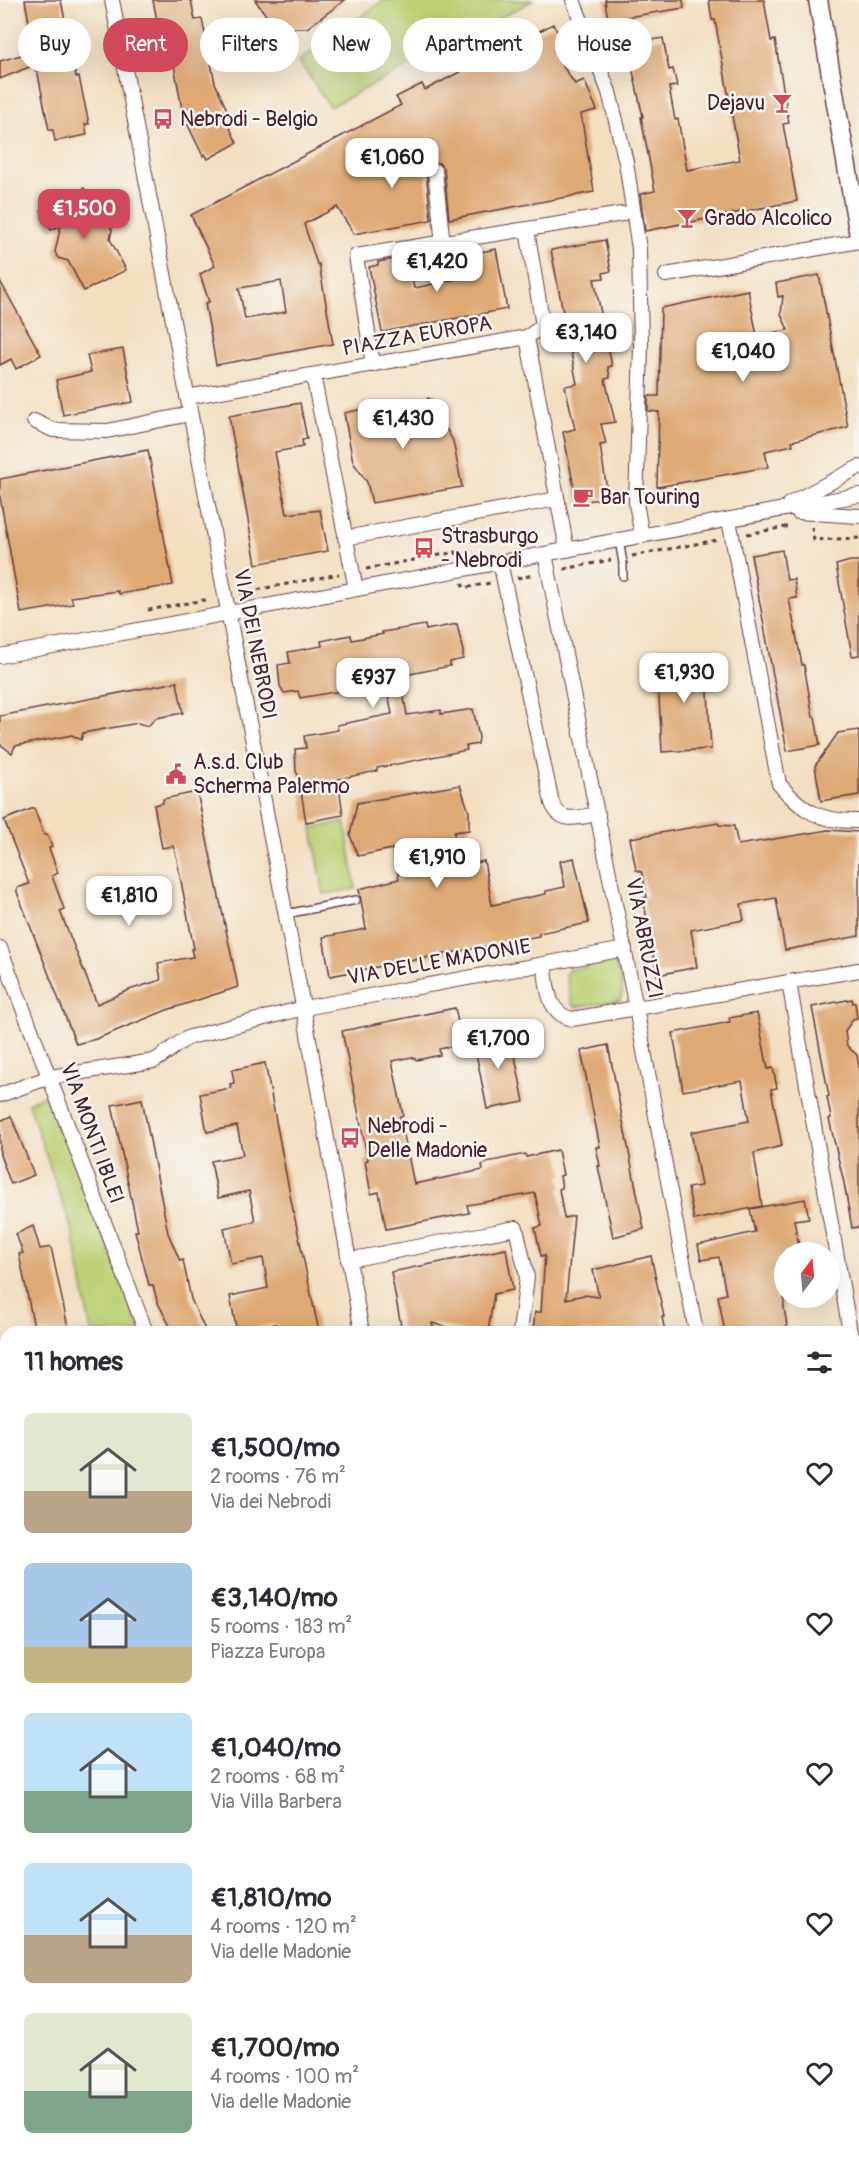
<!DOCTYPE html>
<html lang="en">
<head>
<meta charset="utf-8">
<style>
  :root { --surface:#fff; --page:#f7f7f7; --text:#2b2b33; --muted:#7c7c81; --accent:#d1495b }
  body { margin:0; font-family:Pangolin,sans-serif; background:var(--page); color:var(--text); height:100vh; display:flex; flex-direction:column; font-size:22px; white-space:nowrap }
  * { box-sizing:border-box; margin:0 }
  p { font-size:20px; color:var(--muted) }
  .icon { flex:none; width:33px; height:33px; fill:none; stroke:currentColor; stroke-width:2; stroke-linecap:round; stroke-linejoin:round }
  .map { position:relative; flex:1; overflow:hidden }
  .side { position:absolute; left:0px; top:1326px; width:860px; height:834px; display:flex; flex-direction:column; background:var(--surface); border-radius:18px 18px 0 0; box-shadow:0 6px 24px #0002 }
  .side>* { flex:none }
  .guide { position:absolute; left:18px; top:18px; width:824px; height:54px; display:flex; gap:12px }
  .needle { width:39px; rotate:16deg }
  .fabs { position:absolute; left:774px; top:1242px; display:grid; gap:12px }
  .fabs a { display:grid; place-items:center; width:66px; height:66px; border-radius:50%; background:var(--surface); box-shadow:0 6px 24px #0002; font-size:30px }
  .price { position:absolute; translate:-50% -51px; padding:0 14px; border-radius:12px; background:#fff; color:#222; font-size:20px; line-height:39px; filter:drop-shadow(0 2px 3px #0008) }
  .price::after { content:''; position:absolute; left:50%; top:36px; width:18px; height:14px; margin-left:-9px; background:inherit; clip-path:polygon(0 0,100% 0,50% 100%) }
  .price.current { background:var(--accent); color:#fff }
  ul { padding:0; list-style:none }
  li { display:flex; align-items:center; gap:18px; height:150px; padding:0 24px }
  li span { display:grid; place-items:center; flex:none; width:168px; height:120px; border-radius:9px; color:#555 }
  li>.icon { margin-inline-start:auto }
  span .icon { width:72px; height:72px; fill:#fffc; stroke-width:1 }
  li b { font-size:26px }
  h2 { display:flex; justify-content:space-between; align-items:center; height:72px; padding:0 24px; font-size:26px }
  .chip { padding:0 21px; border-radius:27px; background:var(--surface); box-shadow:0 6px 24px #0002; font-size:21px; line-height:54px }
  .chip.current { background:var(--accent); color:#fff }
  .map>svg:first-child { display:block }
  .green { fill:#bcd175; stroke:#837850; stroke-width:1.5 }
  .building { fill:#dea975; fill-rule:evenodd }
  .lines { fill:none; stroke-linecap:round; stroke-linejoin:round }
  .service-casing { stroke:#633c42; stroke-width:10 }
  .minor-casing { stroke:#633c42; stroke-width:16 }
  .tertiary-casing { stroke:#633c42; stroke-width:21 }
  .path { stroke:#633c42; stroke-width:3; stroke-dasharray:4.5 4.5; stroke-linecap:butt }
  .service { stroke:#fff; stroke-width:7 }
  .minor { stroke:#fff; stroke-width:14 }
  .tertiary { stroke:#fff; stroke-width:18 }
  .labels { text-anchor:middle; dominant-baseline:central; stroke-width:5; stroke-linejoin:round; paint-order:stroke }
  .poi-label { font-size:21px; fill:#4a1f2b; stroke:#f6f6f2; text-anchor:start }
  .street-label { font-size:21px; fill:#4a1f2b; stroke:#f6f6f2 }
</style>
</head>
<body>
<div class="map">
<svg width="859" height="2160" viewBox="0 0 859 2160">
  <rect width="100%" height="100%" fill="#f6f6f2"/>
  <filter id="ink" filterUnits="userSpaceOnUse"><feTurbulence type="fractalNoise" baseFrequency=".0167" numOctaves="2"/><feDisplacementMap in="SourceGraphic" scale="12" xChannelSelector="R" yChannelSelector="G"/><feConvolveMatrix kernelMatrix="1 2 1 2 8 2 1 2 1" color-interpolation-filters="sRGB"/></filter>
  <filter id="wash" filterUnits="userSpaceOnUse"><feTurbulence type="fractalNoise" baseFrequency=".008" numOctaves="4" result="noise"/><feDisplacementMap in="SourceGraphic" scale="24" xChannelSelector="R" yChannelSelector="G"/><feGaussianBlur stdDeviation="1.35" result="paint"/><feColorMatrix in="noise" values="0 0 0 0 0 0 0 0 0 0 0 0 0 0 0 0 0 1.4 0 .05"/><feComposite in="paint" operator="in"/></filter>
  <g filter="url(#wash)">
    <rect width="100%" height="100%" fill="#f2dfc2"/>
    <g class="green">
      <path d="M384,0h150l-204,107 -31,-46z"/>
      <path d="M345,822l11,67 -32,5 -12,-66z"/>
      <path d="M613,962c7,7 12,29 7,38l-45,7 -3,-3 -6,-29 2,-5z"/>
      <path d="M44,1095l4,9 4,1 89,227h-50l-18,-99 -45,-130z"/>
    </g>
    <g id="blocks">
      <g class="building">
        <path d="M25,0h36l15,77h3l10,47h-4l2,11 -32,6 -2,-11h-4l-12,-61 -2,1 -1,-5 -34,14v-18l32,-9 -5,-23 3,-1z"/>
        <path d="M153,0h38l4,20 7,-1 13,64 12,27 -5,2 15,31 -29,16 -3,-5 -2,2 -20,-41 -16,-90 -9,1z"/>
        <path d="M255,0h90l-38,28h-21l-7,5z"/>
        <path d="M605,0h78l1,8 -76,12z"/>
        <path d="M709,0h55l7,41 4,-1 14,83 -6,1 14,77 -152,30 -5,-37 15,-3 -14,-74h2l-16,-73 36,-6 6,32 4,-1 4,17 -8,1 6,33 3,-1 9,51 53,-10 -25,-140h-3z"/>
        <path d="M553,24l17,31 -11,6 16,23 9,-4 13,30 -16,4 13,78 -145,27 -5,-50 -5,-6h-9l-4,9 5,48 -77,14 -17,-27 -33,17 13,40h2l14,80 -117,21 -11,-62 4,-1 -9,-28 15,-8 -24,-51 210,-110 -5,-8 26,-13 3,6zM281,281l5,31 -41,7 -6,-31z"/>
        <path d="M84,188l16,31 9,4 3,7 -2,9 16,31 -42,21 -16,-30 -10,-3 -3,-6 6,-27 -10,5 -10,-20z"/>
        <path d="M605,240l6,31 -8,2 1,5 -10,1 18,87 -4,1 2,11 -5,1 10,43 -14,2 5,20 -6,1 8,52 -31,6 -14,-71 12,-3 -10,-43 12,-2 -26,-134z"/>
        <path d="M496,249l11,60 -125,23 -13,-65 9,-2v-3l30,-5 6,31 50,-10 -4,-22z"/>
        <path d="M819,275l29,152 -56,14 1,4 -28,6 3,16 -111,20 2,-75 -11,-1v-15h11l2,-88 87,-18 9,46 31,-6 -7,-16 2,-18 -5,1 -2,-14z"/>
        <path d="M0,281l41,74 -25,14 -5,-10 -11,6z"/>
        <path d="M123,349l10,53 -70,13 -7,-35 35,-8 -4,-17z"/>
        <path d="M428,398l16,10 -3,4 4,3 -4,4 12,22 9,46 -90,16 -5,-21 -14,-20 -9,-49 51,-11 14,-2 16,3z"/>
        <path d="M300,403l7,36 -5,1 1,7 -28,5 12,62 33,-4 8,41 -72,13 -27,-148z"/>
        <path d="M148,450l25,135 -54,9 -1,-3 -47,6 2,7 -52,9 -21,-116v-18z"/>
        <path d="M782,550l5,30 7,-1 3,19 -8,1 13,66h2l9,52h2l5,28 -33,6 -36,-196z"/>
        <path d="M850,561h9v94l-7,1 -16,-91z"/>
        <path d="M457,624l6,27v8l-13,3v4l-50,10 7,39 34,-5v4l32,-5 6,28 -1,7 -12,2 1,4 -90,18v3l-39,8 5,36 -37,7 -7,-44 -3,-7 -1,-22 11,-1 -2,-12 34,-6 -1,-5 55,-11 -6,-31 -86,15 -2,-7 -14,2 -4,-7 -2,-21 12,-2 -2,-11 34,-6 -1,-5 30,-6 1,5 31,-6 -1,-2 43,-7 1,5z"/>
        <path d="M706,656l5,93 -49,3 -5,-94z"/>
        <path d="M177,682l6,31 -27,5 -8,8 -10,-3 -55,10 -2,7 -9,-5 -57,11 -3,7 -12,-9v-28z"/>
        <path d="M859,730v65l-38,6 -6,-35 23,-33z"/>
        <path d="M460,785l9,27v18l-15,2 3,36 27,-7 8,44 54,-11v-3l19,-4 -5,-26 14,-3 15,65 -50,10v3l-209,40 -7,-39 43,-8 -7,-40 40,-10 -7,-30 -34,7 -8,-21 7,-32z"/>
        <path d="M197,792l41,195 -71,23 -71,29 -20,5 -59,-152v-4l12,-4 -25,-64 30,-12 10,27 3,-1 5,13 -3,1 9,25 -6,3 12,33 -4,2 37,93 32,-14 32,-10 -3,-17 35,-6 -2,-8h3l-18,-94 -3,-9 -11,2 -8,-43 9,-2v-4z"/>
        <path d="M718,823l1,2 15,1 4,19 90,-15 31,2v104l-74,14 -9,-52 -35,6 3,16 -53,10 6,37 -40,8 -4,-21h-3l-7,-34h4l-4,-22 4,-1 -5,-25 -6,-2 -6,-32z"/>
        <path d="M852,999l1,4h2l2,15 -4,1 -8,12 2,15 10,9 2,11v161l-7,1 -8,-45 -15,-64 2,-1 -4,-21 2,-1 -17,-89z"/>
        <path d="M455,1008l8,36 -24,5 1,6 -23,5 -5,-3 -20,4 11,54 -3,1 14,68 69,-14 -1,-5 5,-2v-1l38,-8 1,3 32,-7 5,25 -3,1 2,12 -3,1 5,29 10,-2 -8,83 18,-4 15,2 -6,-27 58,-14 13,61h-2l3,15h-132l2,-20h6l4,-57 -4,1 -6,-28 7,-2 -7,-33 -68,12 2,8 -83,16 -7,-37 -8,2 -6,-33 3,-1 -26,-129z"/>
        <path d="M757,1013l11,56 5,-1 4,20 -6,1 11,57 -28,7 8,53 -68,14 -6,-32 13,-2 -10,-54 58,-11 -7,-40 -59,10 -10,-58 57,-11 -1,-4z"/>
        <path d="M510,1031l14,71 -37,7 -14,-71z"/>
        <path d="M608,1045l36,184 -31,8 -15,-71h2l-4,-19h4l-19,-96z"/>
        <path d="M265,1063l26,137 28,132h-42l-1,-8 -39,8 -7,-36 38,-8 -5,-30 -32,6 -7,-36 31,-7 -6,-30 -31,7 -7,-37 32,-6 -6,-29 -30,6 -7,-38 31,-6 -1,-4 4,-1 -2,-13z"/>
        <path d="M142,1099l26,134 12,28 3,-1 8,39 15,33h-33l-16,-31 -4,-16h-4l-14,-54h3l-26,-126z"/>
        <path d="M11,1116l23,59 -23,9 -11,-29v-34z"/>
        <path d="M805,1199l4,19 -15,2 6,32h-16v56l4,24h-63l-7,-36 8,-2 -7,-37 -18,3 -3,-15 57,-13 -5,-23z"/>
        <path d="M33,1226l7,23 11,-2 18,85h-34l-16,-78 4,-1 -7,-19z"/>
        <path d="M506,1249l7,41 -19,4 -6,38h-23l-33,-9 2,9h-32l-11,-60z"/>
      </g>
    </g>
  </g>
  <g filter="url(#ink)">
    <use href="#blocks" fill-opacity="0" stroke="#633c42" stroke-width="1.5"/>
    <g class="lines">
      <g class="service-casing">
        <g id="service">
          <path d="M619,540l4,23v13"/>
          <path d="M286,914l70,-14"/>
        </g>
      </g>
      <g class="minor-casing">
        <g id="minor">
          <path d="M112,0l188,990 62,342"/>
          <path d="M573,0l36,92 17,70 13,87 2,97 -5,157 6,33"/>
          <path d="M435,171l8,73"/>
          <path d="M666,275l193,-34"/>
          <path d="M527,337l40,213"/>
          <path d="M373,365l-17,-109 266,-42"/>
          <path d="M313,375l43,214"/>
          <path d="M187,397l340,-60 16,-11 -16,-96"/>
          <path d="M34,421l19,9 54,1 83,-17"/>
          <path d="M789,504l70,-37"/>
          <path d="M798,512l61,4"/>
          <path d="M729,520l50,264c24,28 42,38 80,37"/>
          <path d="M345,538l212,-39"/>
          <path d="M545,554l91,454 60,324"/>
          <path d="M500,562l52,241c9,22 26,14 46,11"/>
          <path d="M0,656l859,-161"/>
          <path d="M0,948l146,384"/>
          <path d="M544,964c4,22 2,49 28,55l287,-49"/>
          <path d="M789,982l61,350"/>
          <path d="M0,1095l50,-18 104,-16c13,-7 22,-18 36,-24l114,-29 321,-59"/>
          <path d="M348,1260l168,-32 11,49 -7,55"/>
          <path d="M854,1352l5,32"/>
          <path d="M854,1524l5,-1"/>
          <path d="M0,1675l6,-1"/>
          <path d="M854,2005l5,-1"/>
          <path d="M854,2123l5,28"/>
          <path d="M170,2154l2,6"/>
          <path d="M431,2154l2,6"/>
          <path d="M469,2154l2,6"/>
          <path d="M719,2154l2,6"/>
        </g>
      </g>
      <g class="tertiary-casing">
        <g id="tertiary">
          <path d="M818,0l41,236"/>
          <path d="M0,1905l6,29"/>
          <path d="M27,2154v6"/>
        </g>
      </g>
      <g class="path">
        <path d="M812,527l2,13 45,-2"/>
        <path d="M747,534l44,-8"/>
        <path d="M632,556l85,-16"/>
        <path d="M366,569l90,-17 1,4"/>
        <path d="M564,569l47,-9"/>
        <path d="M517,578l17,-3"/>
        <path d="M462,583l2,5 26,-5"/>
        <path d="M240,593l99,-19"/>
        <path d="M148,610l62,-11"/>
      </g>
      <use href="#service" class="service"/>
      <use href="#minor" class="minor"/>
      <use href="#tertiary" class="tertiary"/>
    </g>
  </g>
  <defs>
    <g id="bar-bare" transform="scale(1.62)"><path d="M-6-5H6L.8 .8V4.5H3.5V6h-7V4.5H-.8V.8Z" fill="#d1495b" stroke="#f6f6f2" stroke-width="2.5" paint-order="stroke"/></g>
    <g id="bus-bare" transform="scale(1.62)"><path d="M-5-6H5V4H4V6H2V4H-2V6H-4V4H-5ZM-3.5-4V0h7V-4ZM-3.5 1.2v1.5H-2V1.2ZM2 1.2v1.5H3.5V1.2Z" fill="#d1495b" stroke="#f6f6f2" stroke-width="2.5" paint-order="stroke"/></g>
    <g id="cafe-bare" transform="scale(1.62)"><path d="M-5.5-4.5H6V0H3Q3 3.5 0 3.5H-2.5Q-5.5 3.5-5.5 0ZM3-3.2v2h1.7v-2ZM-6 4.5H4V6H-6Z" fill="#d1495b" stroke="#f6f6f2" stroke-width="2.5" paint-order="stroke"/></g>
    <g id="civic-bare" transform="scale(1.62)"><path d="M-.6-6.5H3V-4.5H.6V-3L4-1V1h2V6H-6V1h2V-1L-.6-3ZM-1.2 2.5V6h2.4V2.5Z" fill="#d1495b" stroke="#f6f6f2" stroke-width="2.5" paint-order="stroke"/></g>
  </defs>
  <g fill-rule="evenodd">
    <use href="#bar-bare" x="782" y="103"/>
    <use href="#bus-bare" x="163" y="119"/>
    <use href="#bar-bare" x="687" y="218"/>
    <use href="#cafe-bare" x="583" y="497"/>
    <use href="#bus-bare" x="424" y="548"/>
    <use href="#civic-bare" x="176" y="774"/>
    <use href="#bus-bare" x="350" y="1138"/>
  </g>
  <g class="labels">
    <g class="poi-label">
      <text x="765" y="103" text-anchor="end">Dejavu</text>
      <text x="180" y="119">Nebrodi - Belgio</text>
      <text x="704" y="218">Grado Alcolico</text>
      <text x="600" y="497">Bar Touring</text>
      <text x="441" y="536">Strasburgo<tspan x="441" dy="24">- Nebrodi</tspan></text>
      <text x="193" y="762">A.s.d. Club<tspan x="193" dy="24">Scherma Palermo</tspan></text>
      <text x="367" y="1126">Nebrodi -<tspan x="367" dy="24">Delle Madonie</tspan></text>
    </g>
    <g class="street-label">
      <text transform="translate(417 336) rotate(-10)">PIAZZA EUROPA</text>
      <text transform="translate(255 644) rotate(79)">VIA DEI NEBRODI</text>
      <text transform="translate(644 938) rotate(79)">VIA ABRUZZI</text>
      <text transform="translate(439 962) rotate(-10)">VIA DELLE MADONIE</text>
      <text transform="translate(92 1133) rotate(70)">VIA MONTI IBLEI</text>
    </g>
  </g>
</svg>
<div class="fabs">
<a><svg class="needle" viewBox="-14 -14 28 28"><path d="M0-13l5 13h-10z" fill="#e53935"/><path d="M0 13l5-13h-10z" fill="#7c7c81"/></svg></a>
</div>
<b class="price" style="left:392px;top:189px">€1,060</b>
<b class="price current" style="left:84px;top:240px">€1,500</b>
<b class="price" style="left:437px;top:293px">€1,420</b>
<b class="price" style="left:586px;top:364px">€3,140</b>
<b class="price" style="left:743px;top:383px">€1,040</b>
<b class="price" style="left:403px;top:450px">€1,430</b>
<b class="price" style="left:684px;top:704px">€1,930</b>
<b class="price" style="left:373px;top:709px">€937</b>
<b class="price" style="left:437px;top:889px">€1,910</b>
<b class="price" style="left:129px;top:927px">€1,810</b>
<b class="price" style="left:498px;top:1070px">€1,700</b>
<div class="guide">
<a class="chip">Buy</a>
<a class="chip current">Rent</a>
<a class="chip">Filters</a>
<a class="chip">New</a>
<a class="chip">Apartment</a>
<a class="chip">House</a>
</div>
<section class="side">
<h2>11 homes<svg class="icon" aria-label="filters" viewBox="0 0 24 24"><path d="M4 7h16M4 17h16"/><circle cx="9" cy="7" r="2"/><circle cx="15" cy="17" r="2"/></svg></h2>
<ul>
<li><span style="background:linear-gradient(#dfe7d0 65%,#b9a48a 0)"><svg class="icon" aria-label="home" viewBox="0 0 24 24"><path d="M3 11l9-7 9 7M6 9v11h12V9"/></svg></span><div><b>€1,500/mo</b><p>2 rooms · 76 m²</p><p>Via dei Nebrodi</p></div><svg class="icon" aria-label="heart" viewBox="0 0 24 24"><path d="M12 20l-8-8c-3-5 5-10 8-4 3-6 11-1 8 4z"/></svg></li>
<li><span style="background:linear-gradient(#a9c7e8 70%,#c2b280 0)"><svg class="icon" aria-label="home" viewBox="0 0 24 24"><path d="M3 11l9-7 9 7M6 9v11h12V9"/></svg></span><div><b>€3,140/mo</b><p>5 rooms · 183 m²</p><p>Piazza Europa</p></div><svg class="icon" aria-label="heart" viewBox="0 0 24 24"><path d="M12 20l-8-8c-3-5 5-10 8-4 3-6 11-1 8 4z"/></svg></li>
<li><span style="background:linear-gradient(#bfe0f5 65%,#7fa58c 0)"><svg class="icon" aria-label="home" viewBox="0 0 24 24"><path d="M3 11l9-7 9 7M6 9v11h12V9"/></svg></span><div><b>€1,040/mo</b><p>2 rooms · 68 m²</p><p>Via Villa Barbera</p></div><svg class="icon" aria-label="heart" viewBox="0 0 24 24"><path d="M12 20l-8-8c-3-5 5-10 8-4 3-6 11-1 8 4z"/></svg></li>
<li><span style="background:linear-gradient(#bfe0f5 60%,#b9a48a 0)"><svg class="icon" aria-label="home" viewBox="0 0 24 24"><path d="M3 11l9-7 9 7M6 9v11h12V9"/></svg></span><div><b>€1,810/mo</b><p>4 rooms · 120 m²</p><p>Via delle Madonie</p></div><svg class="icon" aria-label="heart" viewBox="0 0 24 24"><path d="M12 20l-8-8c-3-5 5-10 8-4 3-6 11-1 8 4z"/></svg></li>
<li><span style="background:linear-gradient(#dfe7d0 65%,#7fa58c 0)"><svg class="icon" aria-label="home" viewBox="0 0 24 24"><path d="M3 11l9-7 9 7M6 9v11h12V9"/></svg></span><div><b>€1,700/mo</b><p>4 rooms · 100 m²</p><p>Via delle Madonie</p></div><svg class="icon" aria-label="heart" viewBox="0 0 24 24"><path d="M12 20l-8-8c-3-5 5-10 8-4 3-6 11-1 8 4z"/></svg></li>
</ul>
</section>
</div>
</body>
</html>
